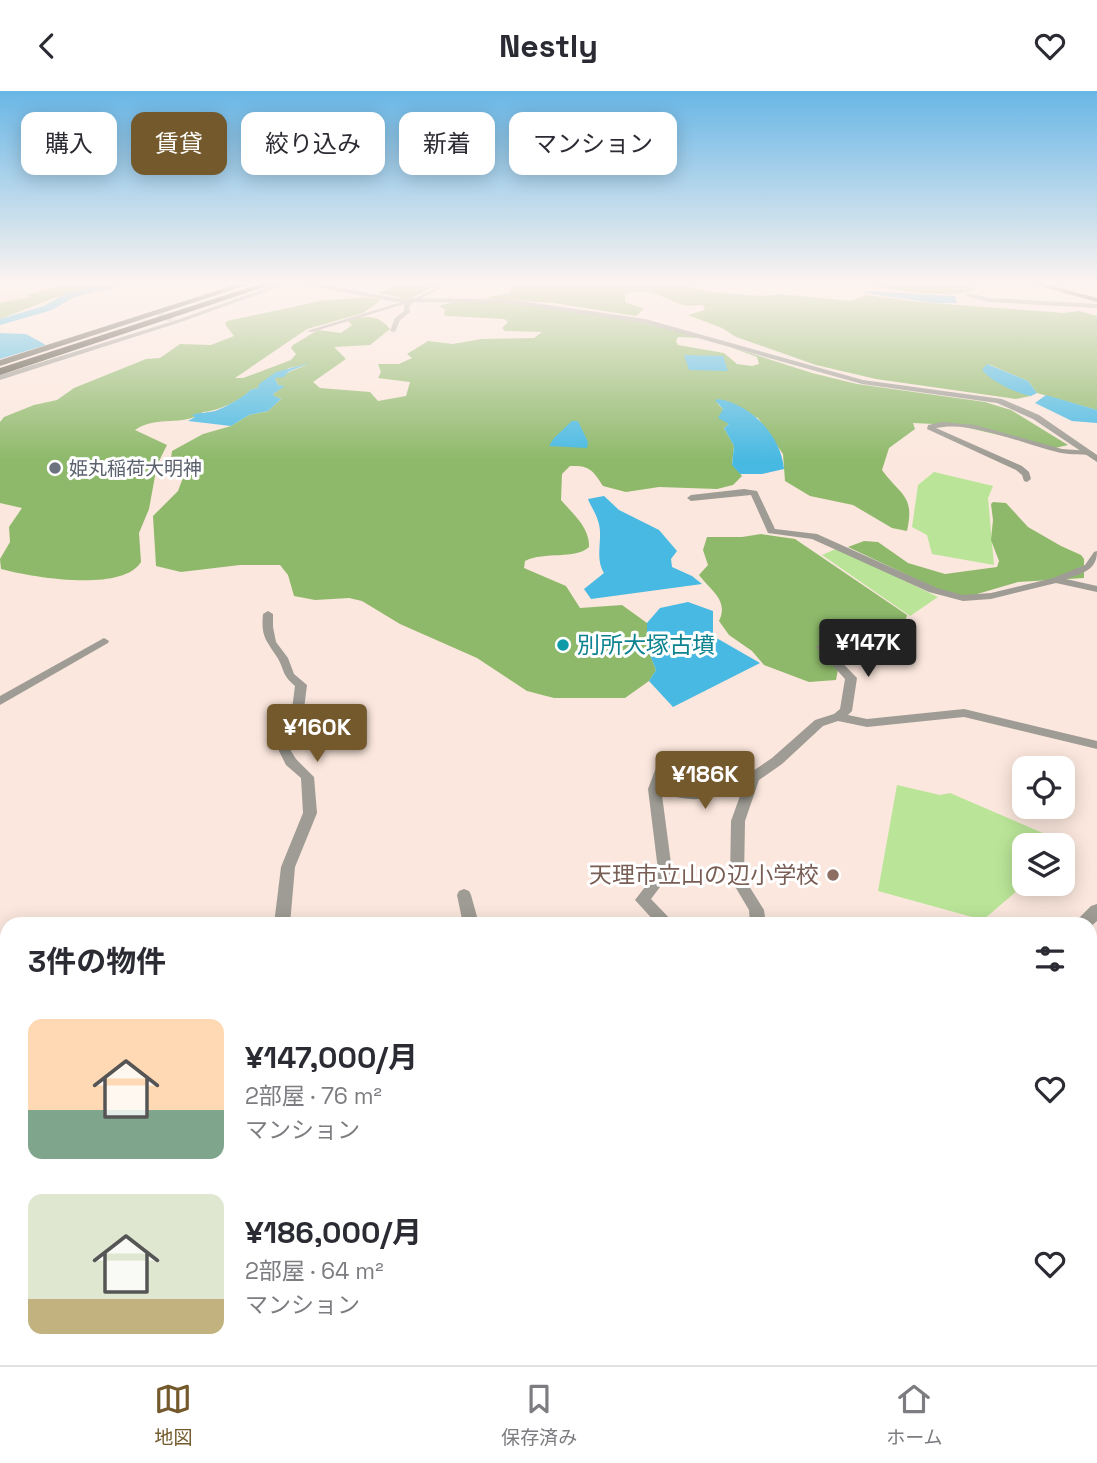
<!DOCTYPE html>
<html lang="ja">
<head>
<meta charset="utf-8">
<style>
  :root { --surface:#fff; --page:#f7f7f7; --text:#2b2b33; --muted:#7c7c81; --line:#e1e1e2; --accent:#74592c }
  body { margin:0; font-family:"Space Grotesk","Noto Sans JP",sans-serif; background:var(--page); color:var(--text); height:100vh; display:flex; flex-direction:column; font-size:26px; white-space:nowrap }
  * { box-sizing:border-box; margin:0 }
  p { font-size:23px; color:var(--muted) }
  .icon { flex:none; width:38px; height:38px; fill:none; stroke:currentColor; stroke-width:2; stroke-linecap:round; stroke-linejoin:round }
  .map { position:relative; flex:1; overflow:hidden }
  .sheet { position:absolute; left:0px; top:826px; width:1097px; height:448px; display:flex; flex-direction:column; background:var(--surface); border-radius:21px 21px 0 0; box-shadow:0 4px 18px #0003 }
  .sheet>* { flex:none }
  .guide { position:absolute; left:21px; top:21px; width:700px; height:63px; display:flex; gap:14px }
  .controls { position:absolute; left:1012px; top:665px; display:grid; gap:14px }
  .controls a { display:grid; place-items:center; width:63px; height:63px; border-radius:14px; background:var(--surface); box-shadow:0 4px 18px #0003; font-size:35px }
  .price { position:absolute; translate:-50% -60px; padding:0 16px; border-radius:7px; background:var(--accent); color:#fff; font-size:23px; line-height:46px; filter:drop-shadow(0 2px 4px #0008) }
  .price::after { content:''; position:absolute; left:50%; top:42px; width:21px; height:16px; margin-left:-10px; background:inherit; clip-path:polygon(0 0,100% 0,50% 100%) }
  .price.active { background:#222; color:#fff }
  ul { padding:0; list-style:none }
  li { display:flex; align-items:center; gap:21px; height:175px; padding:0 28px }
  li span { display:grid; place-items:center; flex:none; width:196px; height:140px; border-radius:14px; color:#555 }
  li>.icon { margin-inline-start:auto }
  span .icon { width:84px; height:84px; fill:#fffc; stroke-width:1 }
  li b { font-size:30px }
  h2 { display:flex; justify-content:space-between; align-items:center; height:84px; padding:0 28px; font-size:30px }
  .pill { padding:0 24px; border-radius:14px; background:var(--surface); box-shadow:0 4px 18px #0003; font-size:24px; line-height:63px }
  .pill.active { background:var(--accent); color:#fff }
  header { display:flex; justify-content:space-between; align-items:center; height:91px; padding:0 28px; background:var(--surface); font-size:32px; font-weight:600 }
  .menu { display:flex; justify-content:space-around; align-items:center; height:98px; border-top:2px solid var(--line); background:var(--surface); font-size:19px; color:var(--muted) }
  .menu a { display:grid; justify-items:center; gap:4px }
  .menu .active { color:var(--accent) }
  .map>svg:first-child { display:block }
  .built { fill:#f4dacc }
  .green { fill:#bae598 }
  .forest { fill:#8eb96a }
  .water { fill:#48b9e2 }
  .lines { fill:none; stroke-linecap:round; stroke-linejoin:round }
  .river { fill:#48b9e2; fill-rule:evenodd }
  .minor-tunnel { stroke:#d6c4bb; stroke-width:6; stroke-dasharray:6 2.5; stroke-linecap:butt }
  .minor { fill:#9e9c94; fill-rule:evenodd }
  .tertiary { fill:#9e9c94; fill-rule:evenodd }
  .primary { fill:#5f5b4d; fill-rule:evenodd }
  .motorway { fill:#494535; fill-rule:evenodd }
  .worship-dot { fill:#6b7280; stroke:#fff; stroke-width:2.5 }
  .culture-dot { fill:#0f9aa8; stroke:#fff; stroke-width:2.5 }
  .education-dot { fill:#8d6e63; stroke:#fff; stroke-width:2.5 }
  .labels { text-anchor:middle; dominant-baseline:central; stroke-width:6; stroke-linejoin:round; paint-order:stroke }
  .far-worship-label { font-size:19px; fill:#5b616d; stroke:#fff; text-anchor:start }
  .culture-label { font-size:23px; fill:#0d838f; stroke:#fff; text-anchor:start }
  .education-label { font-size:23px; fill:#785e54; stroke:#fff; text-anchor:end }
</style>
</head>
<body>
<header><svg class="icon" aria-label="back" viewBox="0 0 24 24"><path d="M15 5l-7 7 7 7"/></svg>Nestly<svg class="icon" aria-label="heart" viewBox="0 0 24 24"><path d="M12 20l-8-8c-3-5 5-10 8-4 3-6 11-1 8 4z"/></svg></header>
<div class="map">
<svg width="1097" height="1274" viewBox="0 0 1097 1274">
  <rect width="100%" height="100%" fill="#fbe7dd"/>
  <path class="built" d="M0,191h74l-61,20 -13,1z"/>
  <g class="green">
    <path d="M934,381l59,14 -5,12 6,67 -62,-11 -5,-19 -15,-8 6,-42z"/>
    <path d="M838,457l100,49 -28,19 -88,-61z"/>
    <path d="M897,694l43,10 10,-2 95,41 -9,11h-12l1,39 -42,36 -105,-29z"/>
  </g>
  <g class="forest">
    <path d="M74,191h46l-66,16 -54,21v-16l31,-6 -5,-2z"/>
    <path d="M405,191h25v7l-21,10 -30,-6z"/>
    <path d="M519,191h152l40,10 51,4 19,-2 71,7 13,-6 55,7 144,11 15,-2 18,5v94l-60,-17 -9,-12 -40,-17 19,22 24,10 -15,3 -140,-20 -60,-14 -80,-28 -14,-9 -34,-13 17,-5 -2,-5c-7,0 -17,2 -23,-1 -18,-7 -36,-18 -55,-9v7l19,7 -8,7 -82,-13 -70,-5 26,-5 1,-5z"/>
    <path d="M866,191h100l10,7c-15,11 -94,2 -110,-7z"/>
    <path d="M367,206l14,3 -18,13 -56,16 -72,49h8l48,-18 5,-6 -5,-6 2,-3 25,-15 23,3 11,-8 -4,-4c16,-6 31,-7 42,8l-20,16 -36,2 12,12 -33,23 7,6 50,4 8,9 28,-5 4,-14 -32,-4 3,-6 -3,-8h21l13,-6 -5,-4 21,-13 25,3 28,-5 53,-1 8,-6 -37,-1 -3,-3 6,-6 -4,-3 -57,-3 -3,-1 1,-6 -7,-3c57,-17 204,14 263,32l-23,-1 -2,4 2,4 46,8 13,11 15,2 7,-2 -2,-7 -35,-13 90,29 45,11 128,18 26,8 57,35 -13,3 -99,-23 -43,-2 2,6 -26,19 -7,22c19,26 33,25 25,61l-15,-3 -39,-23 -43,-9 -25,-15 -2,-27 -25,-36 -41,-15 6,6 6,15 -5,4 10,18 -2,18 10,12 -9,9 -16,4 -58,-2 -33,5 -23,-6c-10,-16 -14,-21 -33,-20l-8,8 -1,26c12,14 29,28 28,47 -14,13 -44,4 -64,14l-1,7 42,18 14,22 42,-3 25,18v24l9,23 -7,11 -24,17h-71l-27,-7 -50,-33 -77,-34 -38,-23 -13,-3 -34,2 -21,-4 -6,-21 -8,-10h-40l-59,7 -25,-6 -3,-50 25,-25 9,-24 -4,-4 -12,-4 1,-8 31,-17 28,-8 18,-11 19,-4 13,-12 -8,-3v-2l11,-8 -6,-1 -3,-7 31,-13 -17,3 -30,20 -9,2c-6,10 -36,22 -47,22 -21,16 -44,2 -68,18l32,15 -10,20 -8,44 -10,24 2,29c-19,31 -110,15 -140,7l-1,-10 10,-17 -1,-15 13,-19 -22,-5v-81l4,-5 30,-12 23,-5 17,-12 72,-29 14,-1 20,-14 31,1 23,-9 -9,-12 2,-3 93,-20z"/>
    <path d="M993,411l13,1 22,24 33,19 20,9 3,4v19l-66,4 -51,15 -17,-2 -102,-48 16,-6 14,1 30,21 37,11 52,-7 2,-6 -8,-21 2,-20 -2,-16z"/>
    <path d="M761,443l34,5 112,76 -1,4c-27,12 -40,28 -66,40l-4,21 -27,2 -45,-17 -12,-14 -23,-16 -10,-14c10,-21 -8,-30 -20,-46l9,-10 -5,-15 4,-13h35z"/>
  </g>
  <g class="water">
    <path d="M868,200l87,5 2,7h-21l-73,-10z"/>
    <path d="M0,242l26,1 20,11 -46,14z"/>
    <path d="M684,264l39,1 5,15 -39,-1z"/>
    <path d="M310,272l-22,9 -4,5 -9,1 3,7 7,1 -12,8 1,2 7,3 -13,12 -19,4 -18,11 -43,-5 7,-4 -3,-2c8,-3 16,-2 23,-4 7,-2 31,-15 35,-21l8,-2 1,-4 17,-12z"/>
    <path d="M987,273l41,17 9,12 -6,3c-15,-3 -39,-14 -49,-26z"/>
    <path d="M1046,304l51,15v13l-25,-2 -37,-18z"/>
    <path d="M719,308c33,6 62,37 65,70l-22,5h-22l-8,-9 2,-19 -10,-18 5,-4 -11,-6 5,-9 -8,-9z"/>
    <path d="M572,330h6l10,21 -1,6 -38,-2 5,-8z"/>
    <path d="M604,405l15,14 40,20 18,21 -6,8 1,8 20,9 10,8 -111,15 -7,-10 20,-16c-10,-16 0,-36 -6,-52 -2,-8 -7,-14 -10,-22z"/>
    <path d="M688,511l25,9v25l47,27 -87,44 -24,-26 7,-11 -9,-23v-24l13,-15z"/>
    <path d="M75,1267h121l-2,7h-123z"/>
  </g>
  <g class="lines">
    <path class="river" d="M118,191h19l-63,15 -22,13 -52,15v-6l44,-13 23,-13z"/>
    <path class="minor-tunnel" d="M158,224l17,5"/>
    <g class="minor">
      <path d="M430,191h6l6,6 -27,13 -6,5 1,6 -10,8 -5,12 -5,-1 5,-13 9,-7v-7l-92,28 -5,-1 111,-34 18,-9z"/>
      <path d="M968,202l21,5 108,6v4l-108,-6 -23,-6z"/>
      <path d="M942,331l33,3 87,24 28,2 4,2 -4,2c-11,-1 -22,0 -33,-3 -35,-8 -86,-32 -121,-24l86,38 7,6 2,7 -4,3 -3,-1 -2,-6 -6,-5 -89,-41 1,-4z"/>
      <path d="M744,398l13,2 18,38 42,5 120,54 26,7 28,-2 62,-15 32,-13 9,-13 3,-1c0,20 -15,22 -31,28l31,7v6l-41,-9 -65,16 -28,2 -34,-9 -117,-53 -44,-6 -17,-38 -60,6 -4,-3 4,-3z"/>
      <path d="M268,520l5,3v13l3,15 12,16 6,16 13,11 -4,32 -12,22v12l5,8 18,18 3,36 -22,54 -5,57h-16l7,-57 22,-54 -2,-35 -15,-13 -7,-14v-12l12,-22 4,-31c-14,-12 -10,-16 -18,-29 -12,-18 -16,-21 -14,-43z"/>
      <path d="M104,547l5,3 -1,2 -108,62v-9z"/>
      <path d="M821,553l4,1 32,33 -5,33 -4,4 19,4 97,-10 133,32v8l-133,-32 -97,10 -29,-6 -15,5 -41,38 -23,16 -14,41 -1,57 20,32 2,14h-16l-1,-14 -19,-32 1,-57 14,-39h-20c-24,24 -30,17 -63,13l10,76 -21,28 24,25h-18l-22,-24 23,-30 -10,-81 11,-29 6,-4 6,4 -8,25 36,5 18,-16 33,-1 22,-15 43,-38 19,-6 6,-5 5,-30 -29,-32z"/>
      <path d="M464,798l5,2 2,4 8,29h-16l-6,-29 2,-4z"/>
      <path d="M0,1078l7,3v32l-7,-3z"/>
      <path d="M7,1122v26l-7,3v-26z"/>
      <path d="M205,1267h22l-1,7h-22z"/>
      <path d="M635,1267h22l-3,7h-22z"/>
    </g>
    <g class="tertiary">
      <path d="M283,191h9l-111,40 -181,58v-5l177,-55z"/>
      <path d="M292,191h14l90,16 110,1 139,20 218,61 139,19 37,16 58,40v7l-64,-43 -36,-16 -135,-19 -218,-61 -138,-20 -110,-1z"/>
      <path d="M1097,813v17l-7,6v-3h-17l18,-18z"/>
      <path d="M860,1267h26l-1,7h-26z"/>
    </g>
    <g class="primary">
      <path d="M244,191h12l-256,84v-6z"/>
      <path d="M1025,191h13l59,16v4z"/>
    </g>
    <path class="motorway" d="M266,191h13l-279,93v-7z"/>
  </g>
  <linearGradient id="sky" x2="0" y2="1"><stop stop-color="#68b6e6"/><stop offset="0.52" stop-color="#fdf4f0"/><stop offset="1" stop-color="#fdf4f0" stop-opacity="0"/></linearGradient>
  <rect width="1097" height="369" fill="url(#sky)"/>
  <circle class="worship-dot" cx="55" cy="377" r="7"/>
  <circle class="culture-dot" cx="563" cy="554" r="7"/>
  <circle class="education-dot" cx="833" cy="784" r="7"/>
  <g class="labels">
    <g class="far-worship-label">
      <text x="69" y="377">姫丸稲荷大明神</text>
    </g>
    <g class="culture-label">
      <text x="577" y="554">別所大塚古墳</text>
    </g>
    <g class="education-label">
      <text x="819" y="784">天理市立山の辺小学校</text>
    </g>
  </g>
</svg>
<div class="controls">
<a><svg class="icon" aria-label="locate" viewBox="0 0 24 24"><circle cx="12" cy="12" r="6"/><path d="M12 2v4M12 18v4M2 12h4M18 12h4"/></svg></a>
<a><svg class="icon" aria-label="layers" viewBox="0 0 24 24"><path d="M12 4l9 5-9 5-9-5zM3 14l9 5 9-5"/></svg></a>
</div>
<b class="price active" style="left:868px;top:588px">¥147K</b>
<b class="price" style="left:317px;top:673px">¥160K</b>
<b class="price" style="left:705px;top:720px">¥186K</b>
<div class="guide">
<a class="pill">購入</a>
<a class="pill active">賃貸</a>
<a class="pill">絞り込み</a>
<a class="pill">新着</a>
<a class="pill">マンション</a>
</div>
<section class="sheet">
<h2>3件の物件<svg class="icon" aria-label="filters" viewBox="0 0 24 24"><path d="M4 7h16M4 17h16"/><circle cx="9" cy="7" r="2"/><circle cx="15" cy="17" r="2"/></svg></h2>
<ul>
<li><span style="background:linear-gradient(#ffd9b3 65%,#7fa58c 0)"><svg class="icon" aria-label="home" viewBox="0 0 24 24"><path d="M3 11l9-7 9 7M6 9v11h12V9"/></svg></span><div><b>¥147,000/月</b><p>2部屋 · 76 m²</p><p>マンション</p></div><svg class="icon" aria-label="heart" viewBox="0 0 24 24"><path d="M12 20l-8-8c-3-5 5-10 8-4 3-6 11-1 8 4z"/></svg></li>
<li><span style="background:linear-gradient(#dfe7d0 75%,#c2b280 0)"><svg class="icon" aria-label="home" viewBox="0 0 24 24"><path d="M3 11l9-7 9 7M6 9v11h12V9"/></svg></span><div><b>¥186,000/月</b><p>2部屋 · 64 m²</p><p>マンション</p></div><svg class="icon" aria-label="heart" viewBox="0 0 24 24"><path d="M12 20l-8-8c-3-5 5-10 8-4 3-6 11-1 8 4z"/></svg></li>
</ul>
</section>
</div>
<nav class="menu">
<a class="active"><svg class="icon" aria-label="map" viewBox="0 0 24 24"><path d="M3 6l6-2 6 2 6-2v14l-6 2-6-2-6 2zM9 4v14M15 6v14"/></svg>地図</a>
<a><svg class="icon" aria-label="saved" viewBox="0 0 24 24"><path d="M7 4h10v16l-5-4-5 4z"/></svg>保存済み</a>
<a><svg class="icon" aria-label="home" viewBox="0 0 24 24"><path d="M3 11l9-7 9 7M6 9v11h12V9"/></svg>ホーム</a>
</nav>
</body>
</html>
